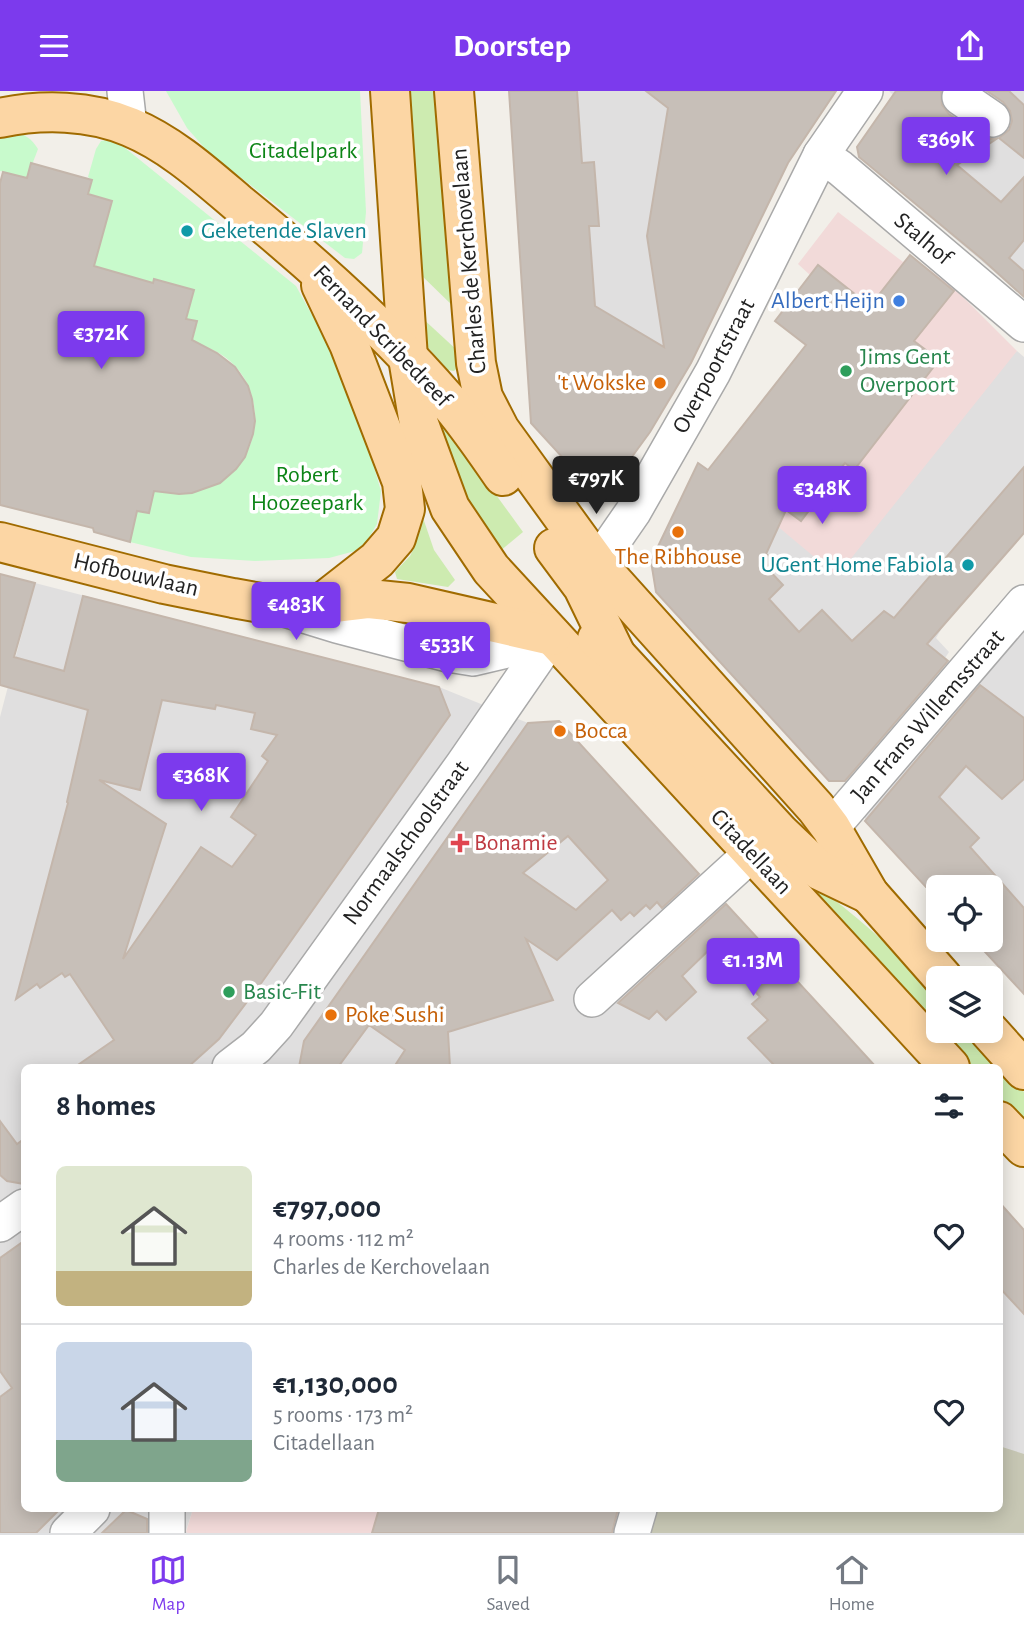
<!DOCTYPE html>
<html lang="en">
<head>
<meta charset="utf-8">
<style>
  :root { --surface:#fff; --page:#f6f6f7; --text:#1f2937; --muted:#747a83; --line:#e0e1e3; --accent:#7c3aed }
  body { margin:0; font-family:"Alegreya Sans",sans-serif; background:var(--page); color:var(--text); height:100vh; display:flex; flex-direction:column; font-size:26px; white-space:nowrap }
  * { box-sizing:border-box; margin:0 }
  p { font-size:23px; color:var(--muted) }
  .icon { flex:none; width:38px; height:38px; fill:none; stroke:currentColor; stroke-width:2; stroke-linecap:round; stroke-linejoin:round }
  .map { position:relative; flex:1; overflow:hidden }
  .drawer { position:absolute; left:21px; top:973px; width:982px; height:448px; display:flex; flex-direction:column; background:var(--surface); border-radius:10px; box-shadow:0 4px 18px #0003 }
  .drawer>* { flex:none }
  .fabs { position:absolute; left:926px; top:784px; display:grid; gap:14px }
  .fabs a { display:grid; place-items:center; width:77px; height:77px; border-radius:10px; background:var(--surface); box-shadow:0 4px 18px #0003; font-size:35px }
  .price { position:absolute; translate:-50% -60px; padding:0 16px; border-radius:7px; background:var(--accent); color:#fff; font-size:23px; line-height:46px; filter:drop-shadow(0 2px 4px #0008) }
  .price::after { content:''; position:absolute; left:50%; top:42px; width:21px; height:16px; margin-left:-10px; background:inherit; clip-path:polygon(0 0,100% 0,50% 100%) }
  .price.active { background:#222; color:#fff }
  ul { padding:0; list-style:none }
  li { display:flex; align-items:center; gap:21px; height:175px; padding:0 35px }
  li+li { border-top:2px solid var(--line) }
  li span { display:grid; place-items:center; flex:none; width:196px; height:140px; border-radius:10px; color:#555 }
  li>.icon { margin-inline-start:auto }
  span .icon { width:84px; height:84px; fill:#fffc; stroke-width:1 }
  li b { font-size:30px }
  h2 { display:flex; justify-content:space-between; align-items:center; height:84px; padding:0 35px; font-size:30px }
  header { display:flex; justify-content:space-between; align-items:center; height:91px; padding:0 35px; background:var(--accent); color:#fff; font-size:32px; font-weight:600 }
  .dock { display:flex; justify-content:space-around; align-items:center; height:98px; border-top:2px solid var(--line); background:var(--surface); font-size:19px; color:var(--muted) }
  .dock a { display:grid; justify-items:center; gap:4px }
  .dock .active { color:var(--accent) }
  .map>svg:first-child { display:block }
  .residential { fill:#e0dfdf }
  .commercial { fill:#f2dad9 }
  .construction { fill:#c7c7b4 }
  .grass { fill:#cdebb0 }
  .park { fill:#c8facc }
  .building { fill:#c7bfb8; stroke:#c4b6ab; stroke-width:2; fill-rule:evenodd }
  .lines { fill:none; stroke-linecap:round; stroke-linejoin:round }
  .minor-casing { stroke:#a9a9a9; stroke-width:38 }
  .major-casing { stroke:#a06b00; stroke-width:42 }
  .minor { stroke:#fff; stroke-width:35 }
  .major { stroke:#fcd6a4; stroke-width:38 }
  .culture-dot { fill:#0f9aa8; stroke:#fff; stroke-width:2.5 }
  .shop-dot { fill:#3f7fe0; stroke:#fff; stroke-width:2.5 }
  .leisure-dot { fill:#2e9e5b; stroke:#fff; stroke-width:2.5 }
  .food-dot { fill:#e8710a; stroke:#fff; stroke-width:2.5 }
  .health-dot { fill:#e0444e; stroke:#fff; stroke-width:2.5 }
  .labels { text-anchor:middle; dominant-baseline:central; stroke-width:7; stroke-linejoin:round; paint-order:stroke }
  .park-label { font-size:24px; fill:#0c8416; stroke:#fff }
  .culture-label { font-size:24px; fill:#0d838f; stroke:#fff; text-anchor:start }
  .street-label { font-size:24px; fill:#222; stroke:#fff }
  .shop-label { font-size:24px; fill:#366cbe; stroke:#fff; text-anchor:end }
  .leisure-label { font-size:24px; fill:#27864d; stroke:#fff; text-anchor:start }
  .food-label { font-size:24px; fill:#c56008; stroke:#fff; text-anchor:start }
  .health-label { font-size:24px; fill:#be3a42; stroke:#fff; text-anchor:start }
</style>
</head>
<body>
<header><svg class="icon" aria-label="menu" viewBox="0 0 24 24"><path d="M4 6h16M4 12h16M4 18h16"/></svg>Doorstep<svg class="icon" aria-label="share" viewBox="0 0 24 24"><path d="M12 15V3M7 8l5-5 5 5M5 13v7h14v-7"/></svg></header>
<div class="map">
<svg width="1024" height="1442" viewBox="0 0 1024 1442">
  <rect width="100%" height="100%" fill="#f2efe9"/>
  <g class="residential">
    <path d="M510,0h326l-49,72 -96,200 -41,68 -35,49 -30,2 -54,-59z"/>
    <path d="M889,0h135v206l-165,-140 -2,-10 36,-52z"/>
    <path d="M1017,260l7,6v176l-79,90 -9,15 13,14 -4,6 -106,123h-10l-173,-189 -6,-30 48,-99 60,47z"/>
    <path d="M35,492l404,104 89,36 31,-2 317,346h-852v442h169l-7,22 2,2h-188v-816z"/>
    <path d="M1024,538v365l-50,-54h16v-53h-52v13l-73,-79v-10z"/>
    <path d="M999,1111l25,28v226l-25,-9z"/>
  </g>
  <g class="commercial">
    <path d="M838,121l65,50 7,-7 45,34 62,62 -180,225 -79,-66 48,-165 -31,-24 35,-46 -12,-11z"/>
    <path d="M193,1418h464l-6,24h-463l-2,-1z"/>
  </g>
  <path class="construction" d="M999,1355l25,8v79h-373l6,-24h342z"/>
  <g class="grass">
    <path d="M405,0h35l15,217 -37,-36z"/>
    <path d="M420,225l39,36v14l-5,5 -6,-1 -24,-27z"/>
    <path d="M443,335h3l77,106 -24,20 -42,-70 -18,-54z"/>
    <path d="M422,424l12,35 21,30 -7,7 -51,-8 -2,-7 15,-16 5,-10 -12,-4z"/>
    <path d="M613,581l215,223c40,30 75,64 110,100v36h33l53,61v36l-25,-27v-34h-31z"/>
  </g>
  <g class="park">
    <path d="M166,0h194l6,121 -4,41 -8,6 -9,-1 -136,-105 -22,-25z"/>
    <path d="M12,41c13,2 19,6 26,17l-11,29 -27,-7v-36z"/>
    <path d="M114,48l182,147 28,51 42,103 15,51 -4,33 -10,17 -12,10 -26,7 -74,3 -64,-4 -61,-15 7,-31 12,2 5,-23c118,23 135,-128 38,-147l5,-21 -11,-3 7,-29 -38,-11 -2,4 -59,-17 18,-65 -24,-7 4,-14 -4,-3 8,-28 5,-8z"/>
  </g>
  <g class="building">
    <path d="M509,0h68l5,72 12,-1 5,64h-10l6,80 69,41 -17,-111 21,-128 -22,-17h190l-48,72 -97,200 -41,69 -35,48 -30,2 -54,-59z"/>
    <path d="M896,0h45l1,14 7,9 32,22 9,3 8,-1 -41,27 44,37 23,-25v63l-15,18 15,13v26l-42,-38 -123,-102 -2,-10z"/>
    <path d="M987,0h22l15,14v53l-25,-20 10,-8 3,-9 -2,-10 -7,-9z"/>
    <path d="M31,72l61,17 -4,14 24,7 -18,65 59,17 1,-4 40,11 -8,29 11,2 -5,19 25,13 18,14 13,19 4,13 3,22 -2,13 -8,23 -9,12 -16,14 -28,10 -13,1 -25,-3 -5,22 -12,-2 -7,31 -36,-10 -1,-4 -93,-23v-322l3,-11 24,6z"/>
    <path d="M910,164l44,36 -40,50 25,19 -85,110 -9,-7 -44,58 -15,-11 -20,44 8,6 -8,7 17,18 -14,14 30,33 23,-22 30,31 32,-30 10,7 130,-151v66l-97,111 21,17 -103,120h-16l-173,-189 -5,-31 47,-98 10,7 98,-125 -31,-24 43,-56 52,41z"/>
    <path d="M0,483l35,9 -21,74 50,14 19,-75 356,91 11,28 -188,267 -43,57 -31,28h-113l39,-27 -44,-66 -5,3 -3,-4 -22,15 -3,-4 -21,15 52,-196 -1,-1 21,-92 -88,-25zM162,609l53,9 1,-4 39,8 -4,16 26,6 -15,21 6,5 -37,56 25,18 -24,32 -31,-20 -78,112 43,-135 -67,-44 41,10z"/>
    <path d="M980,594l44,33v61l-22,20 -36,-33 -27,31 40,41 -9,9 54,61v86l-50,-54h16v-53h-64l-61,-66z"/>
    <path d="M559,630l140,153 -37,34 -5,-6 -7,7 -4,-4 -12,11 -4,-4 -9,8 -9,-10 -55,50 -31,-21 27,61 -105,32 2,35h-56l11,-17 -36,-25 -31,42h-39l5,-26 224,-318zM568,745l40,44 -32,30 -53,-37z"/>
    <path d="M726,813l107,116 43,47h-100l-28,-29 20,-18 -16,-16 8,-7 -37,-42 -2,1 -9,-9 -30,29 14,16 -30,28 -9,-9 -8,8 -31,-16z"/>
    <path d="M0,1030l17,23 7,-5v45l-17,-3 -7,-6z"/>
    <path d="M999,1111l25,28v84l-25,-27z"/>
    <path d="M24,1150v268h36l-24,24h-36v-136l12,-9 -12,-17v-113z"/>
    <path d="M379,1418h239l-6,24h-240z"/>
    <path d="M126,1419l21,9v14h-45z"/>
  </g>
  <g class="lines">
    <g class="minor-casing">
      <g id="minor">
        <path d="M125,0l4,35"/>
        <path d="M960,6l32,22"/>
        <path d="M821,64l19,13 184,156"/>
        <path d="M597,473l36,-52 80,-140 108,-217 44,-64"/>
        <path d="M285,518l52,16 111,29 25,4 64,-15 15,-7"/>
        <path d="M831,737l193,-225"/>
        <path d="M592,908l160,-146"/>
        <path d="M230,976l26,-20 20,-22 187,-260 89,-129"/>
        <path d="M0,1133l24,-17"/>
        <path d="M68,1442l24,-24"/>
        <path d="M167,1442v-24"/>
        <path d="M632,1442l7,-24"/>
      </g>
    </g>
    <g class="major-casing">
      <g id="major">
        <path d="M390,0l18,267 11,66 31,84 41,61 459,498"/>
        <path d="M454,0l22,272 7,34 17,33 97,134 219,244 15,20 38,66 74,84"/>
        <path d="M0,27c42,-9 90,-8 130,9 41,17 75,48 108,76 74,60 146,124 208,196 21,24 39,51 57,77"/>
        <path d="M321,194l28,59 53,138 3,27 -9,29 -19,22 -55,43"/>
        <path d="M0,451l164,42 69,14 39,7h47l50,-6 39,4 144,33"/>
        <path d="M554,457l29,39 33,68"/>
        <path d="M597,548l19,16 164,178 39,37 50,24"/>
        <path d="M989,940l35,39"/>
        <path d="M999,1030l25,26"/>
      </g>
    </g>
    <use href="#minor" class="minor"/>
    <use href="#major" class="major"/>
  </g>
  <g class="culture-dot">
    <circle cx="187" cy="140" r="7"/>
    <circle cx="968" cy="474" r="7"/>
  </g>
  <circle class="shop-dot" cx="899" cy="210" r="7"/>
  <g class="leisure-dot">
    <circle cx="846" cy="280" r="7"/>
    <circle cx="229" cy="901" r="7"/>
  </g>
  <g class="food-dot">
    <circle cx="660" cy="292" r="7"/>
    <circle cx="678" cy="441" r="7"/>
    <circle cx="560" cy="640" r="7"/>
    <circle cx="331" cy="924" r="7"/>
  </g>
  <path class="health-dot" d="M456.5 741.5h7v7h7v7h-7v7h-7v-7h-7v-7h7z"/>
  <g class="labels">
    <g class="park-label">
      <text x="303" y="60">Citadelpark</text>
      <text x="307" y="384">Robert<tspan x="307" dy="28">Hoozeepark</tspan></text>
    </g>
    <g class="culture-label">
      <text x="201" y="140">Geketende Slaven</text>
      <text x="954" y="474" text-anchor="end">UGent Home Fabiola</text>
    </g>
    <g class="street-label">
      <text transform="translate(923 148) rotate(40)">Stalhof</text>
      <text transform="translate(469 170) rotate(-95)">Charles de Kerchovelaan</text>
      <text transform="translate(382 245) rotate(46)">Fernand Scribedreef</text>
      <text transform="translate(714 275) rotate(-62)">Overpoortstraat</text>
      <text transform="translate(136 484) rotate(13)">Hofbouwlaan</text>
      <text transform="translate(928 625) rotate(-49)">Jan Frans Willemsstraat</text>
      <text transform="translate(406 752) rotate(-54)">Normaalschoolstraat</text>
      <text transform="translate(751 761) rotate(47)">Citadellaan</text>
    </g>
    <g class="shop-label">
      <text x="885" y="210">Albert Heijn</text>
    </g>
    <g class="leisure-label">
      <text x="860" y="266">Jims Gent<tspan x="860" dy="28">Overpoort</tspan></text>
      <text x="243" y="901">Basic-Fit</text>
    </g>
    <g class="food-label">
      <text x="646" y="292" text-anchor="end">'t Wokske</text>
      <text x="678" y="466" text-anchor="middle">The Ribhouse</text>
      <text x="574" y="640">Bocca</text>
      <text x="345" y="924">Poke Sushi</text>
    </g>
    <g class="health-label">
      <text x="474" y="752">Bonamie</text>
    </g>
  </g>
</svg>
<div class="fabs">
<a><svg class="icon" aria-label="locate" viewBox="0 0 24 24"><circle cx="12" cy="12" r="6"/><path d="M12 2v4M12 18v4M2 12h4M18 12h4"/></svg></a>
<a><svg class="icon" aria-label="layers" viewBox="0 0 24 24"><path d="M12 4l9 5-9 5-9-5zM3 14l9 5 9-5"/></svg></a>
</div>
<b class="price" style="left:946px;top:86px">€369K</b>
<b class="price" style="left:101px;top:280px">€372K</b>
<b class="price active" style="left:596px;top:425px">€797K</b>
<b class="price" style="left:822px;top:435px">€348K</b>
<b class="price" style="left:296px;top:551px">€483K</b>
<b class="price" style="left:447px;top:591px">€533K</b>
<b class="price" style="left:201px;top:722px">€368K</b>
<b class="price" style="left:753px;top:907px">€1.13M</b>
<section class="drawer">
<h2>8 homes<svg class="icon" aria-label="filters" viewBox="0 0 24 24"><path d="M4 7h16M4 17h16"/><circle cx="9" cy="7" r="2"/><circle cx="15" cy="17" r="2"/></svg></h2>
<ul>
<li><span style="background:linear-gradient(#dfe7d0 75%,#c2b280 0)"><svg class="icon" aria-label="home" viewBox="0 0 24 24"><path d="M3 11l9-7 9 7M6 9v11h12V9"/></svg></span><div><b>€797,000</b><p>4 rooms · 112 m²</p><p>Charles de Kerchovelaan</p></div><svg class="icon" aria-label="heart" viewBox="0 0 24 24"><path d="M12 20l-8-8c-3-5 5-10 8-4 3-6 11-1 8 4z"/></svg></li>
<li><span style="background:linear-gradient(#c9d6e8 70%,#7fa58c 0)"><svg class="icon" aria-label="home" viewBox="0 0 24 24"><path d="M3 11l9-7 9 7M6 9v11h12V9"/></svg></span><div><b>€1,130,000</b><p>5 rooms · 173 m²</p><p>Citadellaan</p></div><svg class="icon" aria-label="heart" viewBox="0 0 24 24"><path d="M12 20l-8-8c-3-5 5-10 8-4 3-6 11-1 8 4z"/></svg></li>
</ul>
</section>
</div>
<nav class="dock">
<a class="active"><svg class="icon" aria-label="map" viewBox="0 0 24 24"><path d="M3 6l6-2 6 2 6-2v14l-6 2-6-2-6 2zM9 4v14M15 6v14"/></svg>Map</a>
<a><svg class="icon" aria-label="saved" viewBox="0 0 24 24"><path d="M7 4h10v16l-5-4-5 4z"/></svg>Saved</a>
<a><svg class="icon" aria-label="home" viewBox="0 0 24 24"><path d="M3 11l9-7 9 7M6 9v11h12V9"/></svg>Home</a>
</nav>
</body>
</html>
